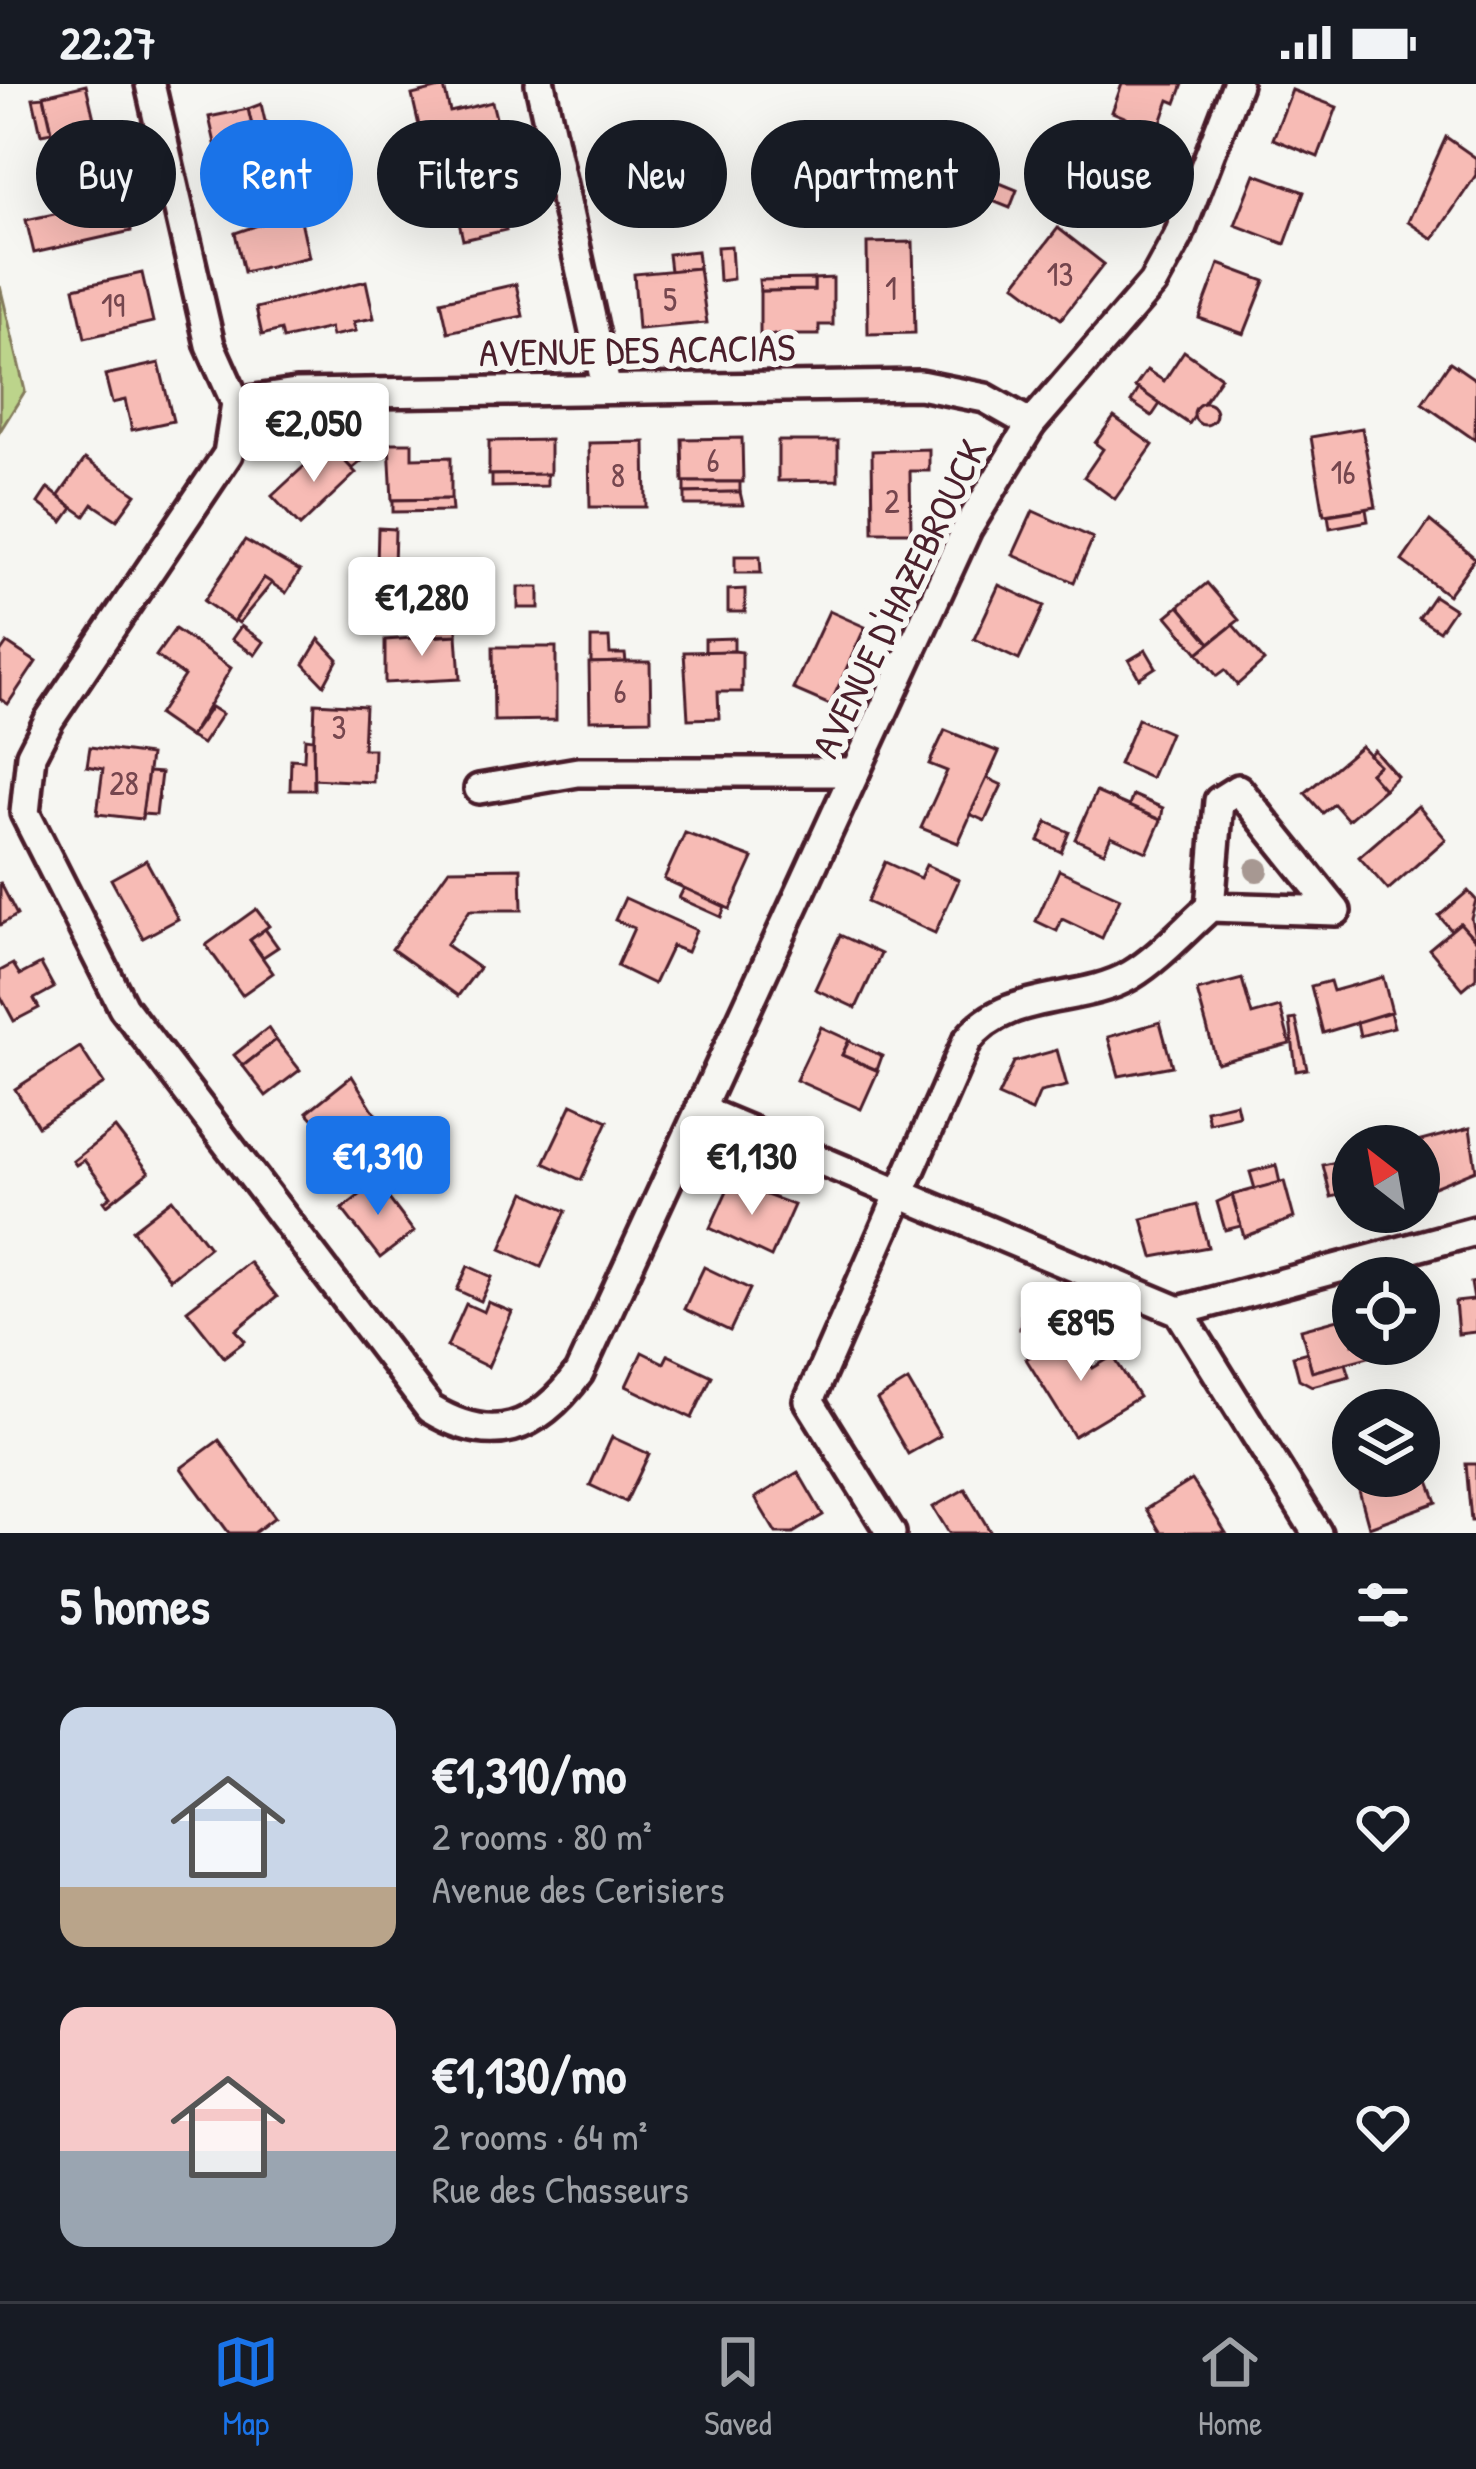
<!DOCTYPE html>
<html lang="en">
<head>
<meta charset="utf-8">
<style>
  :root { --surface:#171b24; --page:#20242c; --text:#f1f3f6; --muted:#9ea1a6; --line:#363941; --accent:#1a73e8 }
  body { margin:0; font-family:"Patrick Hand",sans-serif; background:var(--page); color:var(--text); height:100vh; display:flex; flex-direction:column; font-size:45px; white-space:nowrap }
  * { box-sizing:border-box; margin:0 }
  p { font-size:39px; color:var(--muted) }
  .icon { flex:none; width:66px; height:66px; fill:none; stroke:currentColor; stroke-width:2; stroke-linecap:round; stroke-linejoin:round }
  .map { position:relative; height:1449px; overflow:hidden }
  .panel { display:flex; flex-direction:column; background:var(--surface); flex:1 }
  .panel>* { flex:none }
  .guide { position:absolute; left:36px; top:36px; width:1404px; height:108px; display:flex; gap:24px }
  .needle { width:78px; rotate:329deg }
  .buttons { position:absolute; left:1332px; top:1041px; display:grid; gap:24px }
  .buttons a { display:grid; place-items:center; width:108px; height:108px; border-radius:50%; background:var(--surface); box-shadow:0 12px 48px #0002; font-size:60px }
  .price { position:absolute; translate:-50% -102px; padding:0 27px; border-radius:12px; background:#fff; color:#222; font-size:39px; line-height:78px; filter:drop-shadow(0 3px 6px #0008) }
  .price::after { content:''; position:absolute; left:50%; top:72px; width:36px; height:27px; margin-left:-18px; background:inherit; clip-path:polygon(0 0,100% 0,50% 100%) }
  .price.active { background:var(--accent); color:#fff }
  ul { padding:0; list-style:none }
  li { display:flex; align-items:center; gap:36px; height:300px; padding:0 60px }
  li span { display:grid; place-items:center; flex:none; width:336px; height:240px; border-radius:24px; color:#555 }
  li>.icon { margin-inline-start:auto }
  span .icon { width:144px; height:144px; fill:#fffc; stroke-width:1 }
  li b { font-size:51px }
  h2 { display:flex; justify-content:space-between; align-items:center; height:144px; padding:0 60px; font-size:51px }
  .pill { padding:0 42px; border-radius:54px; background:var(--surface); box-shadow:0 12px 48px #0002; font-size:42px; line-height:108px }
  .pill.active { background:var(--accent); color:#fff }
  .status { display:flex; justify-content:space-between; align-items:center; height:84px; padding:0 60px; background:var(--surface); direction:ltr }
  .status svg { height:33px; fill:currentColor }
  .tab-bar { display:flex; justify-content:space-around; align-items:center; height:168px; border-top:3px solid var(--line); background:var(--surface); font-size:33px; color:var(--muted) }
  .tab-bar a { display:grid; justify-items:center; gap:6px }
  .tab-bar .active { color:var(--accent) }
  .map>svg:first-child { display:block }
  .green { fill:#bcd48b; stroke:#837a5b; stroke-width:3 }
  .building { fill:#f7bbb5; stroke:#4a1f2b; stroke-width:3 }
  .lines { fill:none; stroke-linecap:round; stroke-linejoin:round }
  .street-casing { stroke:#4a1f2b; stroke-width:36 }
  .street { stroke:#f6f6f2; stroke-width:27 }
  .tree { fill:#a79892 }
  .labels { text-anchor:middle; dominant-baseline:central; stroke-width:12; stroke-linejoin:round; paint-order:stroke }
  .number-label { font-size:33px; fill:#75464e }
  .street-label { font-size:39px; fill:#4a1f2b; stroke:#f6f6f2 }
</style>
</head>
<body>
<div class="status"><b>22:27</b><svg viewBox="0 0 49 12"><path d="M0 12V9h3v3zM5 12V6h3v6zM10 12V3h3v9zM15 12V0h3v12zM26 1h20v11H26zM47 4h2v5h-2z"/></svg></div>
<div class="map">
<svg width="1476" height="1449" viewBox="0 0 1476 1449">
  <rect width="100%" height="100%" fill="#f6f6f2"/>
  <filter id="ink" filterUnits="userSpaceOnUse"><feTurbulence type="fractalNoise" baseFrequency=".00833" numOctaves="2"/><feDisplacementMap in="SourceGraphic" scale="24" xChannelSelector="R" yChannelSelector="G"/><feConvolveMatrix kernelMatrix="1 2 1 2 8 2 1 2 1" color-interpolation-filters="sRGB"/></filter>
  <g filter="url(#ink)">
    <path class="green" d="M0,202l25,105 -25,40z"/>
    <g class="building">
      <path d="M1122,0h61l-7,19 -7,-3 -11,31 -46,-19z"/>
      <path d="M86,1l14,59 -43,10 -13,-59z"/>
      <path d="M444,3l6,25 42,-10 8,32 -75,18 -13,-57z"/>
      <path d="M1292,6l45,17 -19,50 -45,-18z"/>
      <path d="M44,13l8,35 -11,2 -8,-36z"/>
      <path d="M261,20l4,17 8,5 -19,8 -6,-25z"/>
      <path d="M248,25l13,56 -39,9 -13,-57z"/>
      <path d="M651,38l6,17 -41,9 -3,-16z"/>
      <path d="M1087,53l40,15 -14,35 17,7 -9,23 -56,-22z"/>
      <path d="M1446,53l30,21v17l-43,64 -25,-17z"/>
      <path d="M657,55l14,60 -44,11 -19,-60z"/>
      <path d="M506,84l6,23 -14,4 8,35 -43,10 -13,-58z"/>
      <path d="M1255,90l49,18 -19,52 -50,-19z"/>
      <path d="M103,97l5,21 15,-4 8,33 -97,22 -8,-33 47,-10 -5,-21z"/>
      <path d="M997,98l20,8 -7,18 -20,-8z"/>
      <path d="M299,127l10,46 -65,15 -9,-39z"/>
      <path d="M1058,144l46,36 -43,55 -46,-35z"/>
      <path d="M913,158l2,91 -47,1 -1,-91z"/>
      <path d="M731,162l2,33 -14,2 -2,-34z"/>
      <path d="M697,167l2,17 -29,3 -2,-17z"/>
      <path d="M1219,180l46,17 -21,53 -45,-16z"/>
      <path d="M699,184l8,55 -69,6 -4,-55z"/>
      <path d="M142,189l11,49 -68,16 -11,-50z"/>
      <path d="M833,194v47h-14v10h-59v-44l54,-1v-11z"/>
      <path d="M814,195v11l-54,1 -1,-11z"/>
      <path d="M366,197l8,37 -21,4 3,9 -24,5 -2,-8 -47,11 -2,-9 -19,5 -6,-27z"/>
      <path d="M516,200l7,32 -75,16 -7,-31z"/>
      <path d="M1184,267l37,26 -32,47 -54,-37 12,-17 17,11z"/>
      <path d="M1450,278l26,18 -1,60 -53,-37z"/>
      <path d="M159,279l14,58 -41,9 -7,-30 -13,3 -7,-28z"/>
      <path d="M1139,305l21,15 -8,12 -21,-14z"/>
      <circle cx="1205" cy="330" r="11"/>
      <path d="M1114,333l39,28 -38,54 -31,-22 19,-28 -8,-6z"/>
      <path d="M1362,344l14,79 -52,8 -13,-78z"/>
      <path d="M343,353l21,22 -12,10 -20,-22z"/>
      <path d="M742,354l1,44h-60l-1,-43z"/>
      <path d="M550,356v34l-61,1v-34z"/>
      <path d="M778,357h60v39l-60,1z"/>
      <path d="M645,358l1,65h-56l-1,-64z"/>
      <path d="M389,359h23v15l39,-1v42l-59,1z"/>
      <path d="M328,360l28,29 -56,53 -28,-30z"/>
      <path d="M929,365v22h-19l1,61h-38l-1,-81z"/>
      <path d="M85,375l51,35 -19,26 -24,-16 -8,12 -27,-19z"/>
      <path d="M547,390v12l-55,1v-12z"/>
      <path d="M685,398h55v10l-55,1z"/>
      <path d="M48,404l25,20 -10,14 -25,-19z"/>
      <path d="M734,408h6l3,13h-58v-12z"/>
      <path d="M451,415l1,12 -59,1v-12z"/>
      <path d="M1366,425l2,12 -38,7 -2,-13z"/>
      <path d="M1033,427l60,27 -19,44 -61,-27z"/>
      <path d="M1430,437l45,37 -27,37 -46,-34z"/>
      <path d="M378,444l17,1 -1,38 -17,-1z"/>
      <path d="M245,456l55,31 -14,22 -22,-15 -30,44 -30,-21z"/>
      <path d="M735,472h25l1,17h-26z"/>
      <path d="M264,494l8,5 -33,40 -4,-3z"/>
      <path d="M1207,499l32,37 -29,23 -31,-37z"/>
      <path d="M999,501l45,21 -25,54 -45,-21z"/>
      <rect x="518" y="503" width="21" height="21"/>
      <path d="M745,505v23h-17v-22z"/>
      <path d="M1434,512l20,13 -15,22 -20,-13z"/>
      <path d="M1179,522l31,37 -12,10 -31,-37z"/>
      <path d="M829,527l36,16 -35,78 -37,-16z"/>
      <path d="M457,538v13l-36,1v-13z"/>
      <path d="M1233,541l31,36 -27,24 -12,-15 -8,6 -19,-23z"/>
      <path d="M241,542l23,16 -9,13 -23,-16z"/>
      <path d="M175,545l56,39 -41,69 -32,-22 26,-39 -28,-20z"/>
      <path d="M457,551l3,44 -75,4v-43z"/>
      <path d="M591,554h18l1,16h15l1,8 -35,1z"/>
      <path d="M734,554v13l-29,1v-13z"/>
      <path d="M319,555l19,20 -14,26 -20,-21z"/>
      <path d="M7,559l29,19 -28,42 -8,-5v-46z"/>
      <path d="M493,563h63v73l-62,1z"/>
      <path d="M1146,566l10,17 -17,11 -10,-18z"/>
      <path d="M734,567l8,1v40h-24l1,26 -31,1 -4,-67z"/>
      <path d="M626,578h24l1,57 -61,1 -1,-57z"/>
      <path d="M315,619l50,3 -2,43h11l-1,33 -61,-3z"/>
      <path d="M211,623l11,7 -20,30 -12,-7z"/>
      <path d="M1138,635l32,14 -19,45 -32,-14z"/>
      <path d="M945,646l54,22 -41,91 -37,-15 26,-57 -18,-7z"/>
      <path d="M305,654l8,1 1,51h-24l1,-31 13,1z"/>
      <path d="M1361,662l18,19 -9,8 14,16 -36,31 -14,-16 -11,9 -18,-20z"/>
      <path d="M90,663l60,8 -8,64 -45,-5 6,-45 -16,-3z"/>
      <path d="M1374,666l23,26 -13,13 -14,-16 9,-8 -10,-10z"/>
      <path d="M148,688l13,1 -5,42 -14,-1z"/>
      <path d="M987,694l15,7 -17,36 -15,-7z"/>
      <path d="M1096,708l65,28 -14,32 -36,-16 -7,16 -29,-13z"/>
      <path d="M1133,711l30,13 -2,12 -32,-14z"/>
      <path d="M1418,722l28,33 -58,51 -29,-33z"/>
      <path d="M1047,738l22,10 -8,20 -22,-11z"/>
      <path d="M685,749l68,25 -23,51 -66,-30z"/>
      <path d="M146,776l32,59 -35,19 -32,-59z"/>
      <path d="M885,778l35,16 6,-13 33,15 -24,53 -68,-31z"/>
      <path d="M521,784l1,42h-52l-24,35 33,23 -21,28 -66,-47 57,-80z"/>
      <path d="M1059,786l61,28 -18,40 -40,-19 -5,12 -21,-10z"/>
      <path d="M0,798l17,33 -17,10z"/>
      <path d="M684,804l41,19 -4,10 -42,-19z"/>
      <path d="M1468,807l8,9 -5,18 5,23 -16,-18 -9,7 -12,-14z"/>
      <path d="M625,814l71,32 -9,22 -15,-6 -18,38 -37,-18 17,-38 -19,-8z"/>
      <path d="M256,825l13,17 -19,14 23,33 -31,22 -36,-50z"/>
      <path d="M1460,839l16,18v37l-13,11 -34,-40z"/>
      <path d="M265,845l13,18 -15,10 -13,-17z"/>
      <path d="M840,851l41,19 -25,54 -41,-19z"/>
      <path d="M13,880l7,11 21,-11 13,24 -20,11 5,9 -25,13 -14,-26v-24z"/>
      <path d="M1383,893l9,35 -69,21 -12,-47 19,-5 3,10z"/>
      <path d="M1242,895l10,36 28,-8 10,37 -73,19 -20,-72z"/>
      <path d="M1390,928l4,15 -34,9 -3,-14z"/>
      <path d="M1296,935l11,50 -11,2 -6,-51z"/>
      <path d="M1160,938l12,44 -53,10 -11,-39z"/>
      <path d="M821,943l28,13 -7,15 36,16 -17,38 -65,-29z"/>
      <path d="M268,944l8,12 -33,26 -9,-11z"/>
      <path d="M276,956l24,30 -34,26 -23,-30z"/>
      <path d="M849,957l33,15 -5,14 -35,-15z"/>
      <path d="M80,963l24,37 -66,42 -23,-37z"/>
      <path d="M1057,966l10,36 -27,6 -8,19 -34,-15 16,-34z"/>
      <path d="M352,992l29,47 -37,29 -37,-40z"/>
      <path d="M1236,1019l3,13 -30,7 -3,-13z"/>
      <path d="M572,1020l36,17 -27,59 -37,-17z"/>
      <path d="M115,1044l34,44 -42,33 -3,-4 7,-5 -27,-36 -8,5 -3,-4z"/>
      <path d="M1470,1044l6,42 -47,19 -12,-47z"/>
      <path d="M1353,1074v34l-22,5 -8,-32z"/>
      <path d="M1276,1081l4,18 -25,6 -5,-17z"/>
      <path d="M384,1092l10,13 -8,6 28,37 -34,26 -38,-49z"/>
      <path d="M1284,1097l10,37 -50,19 -12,-42z"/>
      <path d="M731,1098l63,23 -23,52 -61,-29z"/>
      <path d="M525,1108l41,19 -25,56 -40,-18z"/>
      <path d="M1232,1111l9,31 -16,4 -8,-28z"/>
      <path d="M172,1115l37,48 -39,32 -38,-49z"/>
      <path d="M1197,1121l11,42 -55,10 -11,-38z"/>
      <path d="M249,1178l28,35 -41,33 9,11 -21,16 -37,-47z"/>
      <path d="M468,1182l24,11 -11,24 -24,-11z"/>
      <path d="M704,1183l46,22 -20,42 -46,-22z"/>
      <path d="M1476,1198v50l-18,2 -3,-32 19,-2 -3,-17z"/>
      <path d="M488,1218l24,10 -24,55 -41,-20 19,-43 18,8z"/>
      <path d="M1022,1220l19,1 -2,25 -19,-1z"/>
      <path d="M1353,1231v29h29l2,9 -72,19 -11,-43z"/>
      <path d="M1071,1248l22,36 20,-12 26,41 -65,39 -48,-77z"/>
      <path d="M642,1268l22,11 4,-8 44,21 -20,42 -66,-32z"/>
      <path d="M1307,1268l5,20 34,-9 4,13 -38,10 -13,-7 -6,-23z"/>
      <path d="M908,1297l32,55 -32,18 -31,-54z"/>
      <path d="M612,1353l37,17 -23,48 -36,-17z"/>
      <path d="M219,1356l56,77 -21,16h-25l-48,-65z"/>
      <path d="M1466,1380h10v57h-5z"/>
      <path d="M1423,1381l14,37 -68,25 -14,-51h64z"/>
      <path d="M798,1388l25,43 -30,18h-17l-21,-35z"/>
      <path d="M1192,1396l34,53h-65l-15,-24z"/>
      <path d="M965,1405l26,44h-42l-16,-26z"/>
    </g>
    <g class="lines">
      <g class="street-casing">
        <g id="street">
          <path d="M150,0l60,261 26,58 -8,51 -179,266 -18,35 -6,58 98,194 307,402c63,38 107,21 149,-36l388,-844 64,-105 122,-141 25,-46 59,-153"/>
          <path d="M540,0l66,302"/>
          <path d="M236,319l60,-9 624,-9 65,13 46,26"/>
          <path d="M479,705l99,-17h277"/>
          <path d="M703,1027l476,200 138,222"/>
          <path d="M1179,1227l297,-80"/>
          <path d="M891,1449l-82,-132 158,-360c39,-52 113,-36 164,-66 28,-17 54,-46 79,-68l9,-106 19,-12 98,122 -126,-4"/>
        </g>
      </g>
      <use href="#street" class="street"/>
    </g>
    <circle class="tree" cx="1257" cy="786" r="12"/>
  </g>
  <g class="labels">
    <g class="number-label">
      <text x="1060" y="190">13</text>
      <text x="891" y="204">1</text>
      <text x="670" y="215">5</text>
      <text x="113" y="221">19</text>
      <text x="713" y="376">6</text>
      <text x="1343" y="388">16</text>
      <text x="618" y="391">8</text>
      <text x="892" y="417">2</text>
      <text x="620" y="607">6</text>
      <text x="339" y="643">3</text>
      <text x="124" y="699">28</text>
    </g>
    <g class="street-label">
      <text transform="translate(637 265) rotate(-1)">AVENUE DES ACACIAS</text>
      <text transform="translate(898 514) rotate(-64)">AVENUE D'HAZEBROUCK</text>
    </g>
  </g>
</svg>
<div class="buttons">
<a><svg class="needle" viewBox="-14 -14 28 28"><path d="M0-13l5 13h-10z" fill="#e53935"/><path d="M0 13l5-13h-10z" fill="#9ea1a6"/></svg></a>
<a><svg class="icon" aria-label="locate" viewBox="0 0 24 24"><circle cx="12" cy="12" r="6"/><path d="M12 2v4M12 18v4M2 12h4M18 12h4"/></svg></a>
<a><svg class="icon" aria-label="layers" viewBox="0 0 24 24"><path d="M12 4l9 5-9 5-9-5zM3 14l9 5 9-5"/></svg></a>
</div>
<b class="price" style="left:314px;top:401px">€2,050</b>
<b class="price" style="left:422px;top:575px">€1,280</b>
<b class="price active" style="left:378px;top:1134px">€1,310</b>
<b class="price" style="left:752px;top:1134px">€1,130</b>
<b class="price" style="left:1081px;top:1300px">€895</b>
<div class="guide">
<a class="pill">Buy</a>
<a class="pill active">Rent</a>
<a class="pill">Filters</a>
<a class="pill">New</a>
<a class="pill">Apartment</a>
<a class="pill">House</a>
</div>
</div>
<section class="panel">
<h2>5 homes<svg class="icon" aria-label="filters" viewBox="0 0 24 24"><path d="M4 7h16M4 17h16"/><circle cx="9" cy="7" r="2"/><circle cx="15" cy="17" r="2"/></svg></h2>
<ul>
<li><span style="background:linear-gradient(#c9d6e8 75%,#b9a48a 0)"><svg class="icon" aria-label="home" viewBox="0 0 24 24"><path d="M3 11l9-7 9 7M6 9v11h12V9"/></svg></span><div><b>€1,310/mo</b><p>2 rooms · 80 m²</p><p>Avenue des Cerisiers</p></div><svg class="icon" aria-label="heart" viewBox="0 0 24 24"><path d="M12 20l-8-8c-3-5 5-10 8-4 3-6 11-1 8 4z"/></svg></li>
<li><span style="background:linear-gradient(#f6c9c9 60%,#9aa5b1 0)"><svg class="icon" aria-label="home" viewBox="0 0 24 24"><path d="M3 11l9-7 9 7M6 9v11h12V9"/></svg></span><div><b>€1,130/mo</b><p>2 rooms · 64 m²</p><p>Rue des Chasseurs</p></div><svg class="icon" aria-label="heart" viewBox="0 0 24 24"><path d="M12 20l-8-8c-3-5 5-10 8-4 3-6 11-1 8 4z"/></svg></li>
</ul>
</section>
<nav class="tab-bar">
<a class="active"><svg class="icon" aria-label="map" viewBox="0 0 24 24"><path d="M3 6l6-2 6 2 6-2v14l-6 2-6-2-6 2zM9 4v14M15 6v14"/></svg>Map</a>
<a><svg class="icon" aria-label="saved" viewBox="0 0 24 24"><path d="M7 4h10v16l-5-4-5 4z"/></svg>Saved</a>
<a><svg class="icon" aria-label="home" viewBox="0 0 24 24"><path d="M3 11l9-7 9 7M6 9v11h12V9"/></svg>Home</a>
</nav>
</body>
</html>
